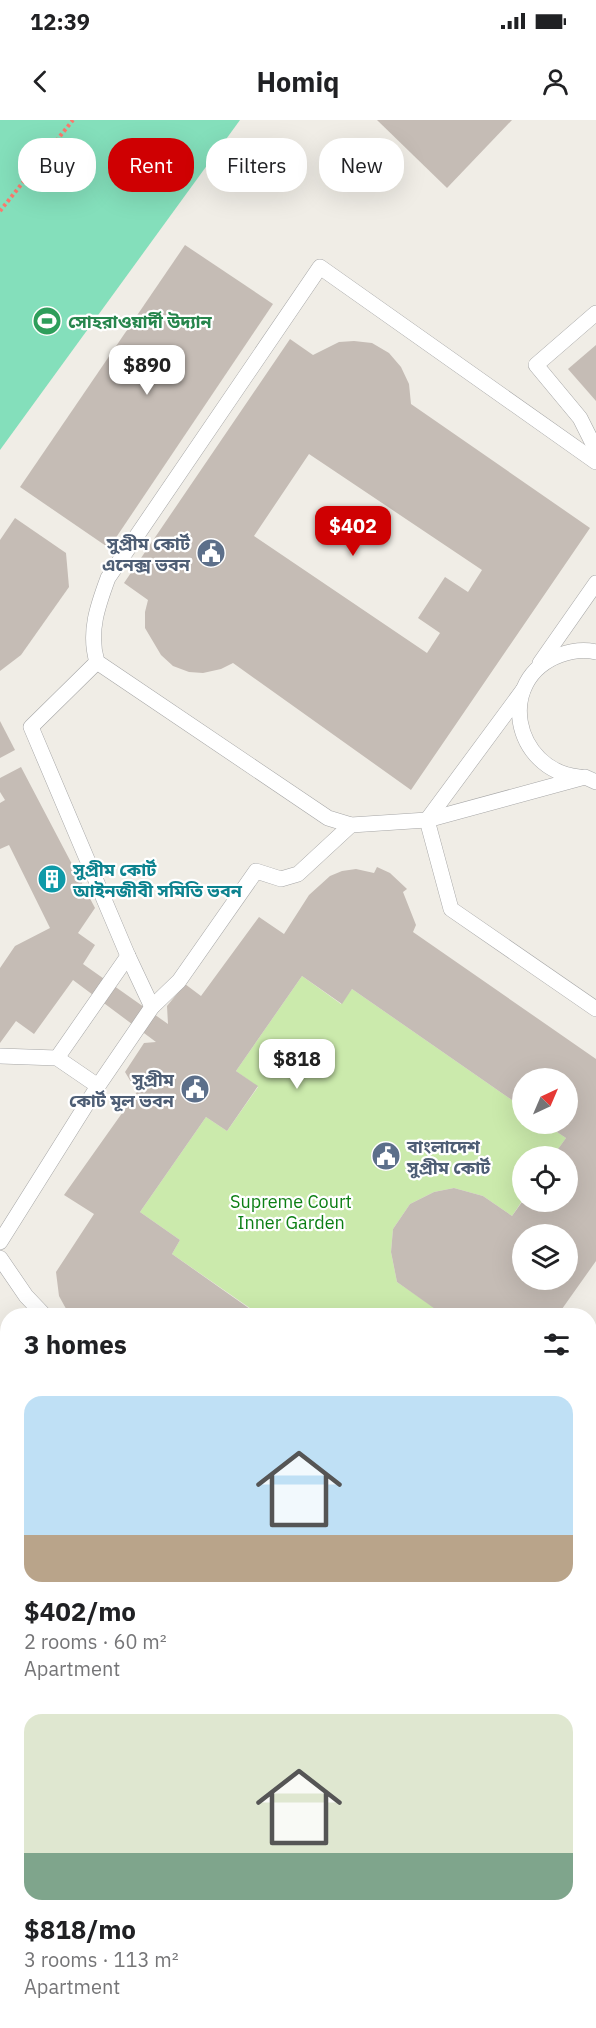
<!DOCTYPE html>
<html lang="en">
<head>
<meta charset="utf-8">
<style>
  :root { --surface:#fff; --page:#f6f6f6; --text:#202124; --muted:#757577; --accent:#cf0002 }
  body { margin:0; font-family:"IBM Plex Sans","Noto Sans Bengali",sans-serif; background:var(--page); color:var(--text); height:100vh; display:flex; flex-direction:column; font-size:22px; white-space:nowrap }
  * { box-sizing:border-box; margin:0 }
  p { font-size:20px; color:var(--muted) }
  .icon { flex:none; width:33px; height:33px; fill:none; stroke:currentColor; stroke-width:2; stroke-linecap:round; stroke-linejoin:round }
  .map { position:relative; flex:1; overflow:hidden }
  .side { position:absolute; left:0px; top:1188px; width:597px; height:720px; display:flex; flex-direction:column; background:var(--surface); border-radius:24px 24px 0 0; box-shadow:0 6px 24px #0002 }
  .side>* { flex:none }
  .hud { position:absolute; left:18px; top:18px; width:561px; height:54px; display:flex; gap:12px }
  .needle { width:39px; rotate:44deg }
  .tools { position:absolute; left:512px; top:948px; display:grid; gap:12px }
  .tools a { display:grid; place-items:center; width:66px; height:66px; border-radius:50%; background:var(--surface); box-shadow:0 6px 24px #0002; font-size:30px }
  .price { position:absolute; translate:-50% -51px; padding:0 14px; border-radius:12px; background:#fff; color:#222; font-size:20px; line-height:39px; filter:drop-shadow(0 2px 3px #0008) }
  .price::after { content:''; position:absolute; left:50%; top:36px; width:18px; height:14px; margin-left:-9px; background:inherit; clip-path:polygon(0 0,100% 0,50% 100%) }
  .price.active { background:var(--accent); color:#fff }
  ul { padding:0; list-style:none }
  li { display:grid; align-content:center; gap:12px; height:318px; padding:0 24px }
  li span { display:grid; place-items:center; height:186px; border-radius:18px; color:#555 }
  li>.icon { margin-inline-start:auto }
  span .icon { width:108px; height:108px; fill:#fffc; stroke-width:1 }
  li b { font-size:26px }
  h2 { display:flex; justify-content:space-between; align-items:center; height:72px; padding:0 24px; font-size:26px }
  .tag { padding:0 21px; border-radius:24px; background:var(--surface); box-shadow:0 6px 24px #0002; font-size:21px; line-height:54px }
  .tag.active { background:var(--accent); color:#fff }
  .status { display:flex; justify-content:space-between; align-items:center; height:42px; padding:0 30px; background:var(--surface); direction:ltr }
  .status svg { height:16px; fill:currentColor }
  header { display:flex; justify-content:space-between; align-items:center; height:78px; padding:0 24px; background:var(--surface); font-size:27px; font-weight:800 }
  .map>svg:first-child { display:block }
  .grass { fill:#cbeaac }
  .pitch { fill:#84dfbb }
  .building { fill:#c5bcb5; fill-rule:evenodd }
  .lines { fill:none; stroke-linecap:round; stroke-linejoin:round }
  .service-casing { stroke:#a6a6a6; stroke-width:16 }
  .path { stroke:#fa7a6d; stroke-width:4; stroke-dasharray:3 3; stroke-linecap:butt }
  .service { stroke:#fff; stroke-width:15 }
  .labels { text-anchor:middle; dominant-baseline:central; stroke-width:4.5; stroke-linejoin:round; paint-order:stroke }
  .leisure-label { font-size:18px; font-weight:bold; fill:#27864d; stroke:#fff; text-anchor:start }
  .service-label { font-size:18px; font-weight:bold; fill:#4e5e75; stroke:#fff; text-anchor:end }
  .culture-label { font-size:18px; font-weight:bold; fill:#0d838f; stroke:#fff; text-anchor:start }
  .park-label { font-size:18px; fill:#0c7f14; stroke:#fff }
</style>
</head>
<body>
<div class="status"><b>12:39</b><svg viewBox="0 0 49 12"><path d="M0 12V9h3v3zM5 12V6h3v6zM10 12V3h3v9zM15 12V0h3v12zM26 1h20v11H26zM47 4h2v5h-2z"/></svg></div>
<header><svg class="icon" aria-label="back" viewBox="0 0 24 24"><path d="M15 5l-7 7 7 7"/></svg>Homiq<svg class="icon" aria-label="person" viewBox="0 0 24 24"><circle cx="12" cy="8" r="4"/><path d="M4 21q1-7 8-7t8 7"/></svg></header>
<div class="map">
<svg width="596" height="1908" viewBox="0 0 596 1908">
  <rect width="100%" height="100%" fill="#f0ede6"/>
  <g class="grass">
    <path d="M302,856l39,28 11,-15 170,118v17h23l21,14 -13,18h-31v45l-10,15 -29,-20 -29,-8 -20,4 -24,12 -17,25 -2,23 6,30 48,33h-185l-88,-61 8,-14 -40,-28 66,-95 21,14 31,-44 -22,-16z"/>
    <path d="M590,1394l6,4v510h-596v-97l7,-14 1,103h582z"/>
  </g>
  <path class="pitch" d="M0,0h240l-240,330z"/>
  <g class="building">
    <path d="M377,0h135l-65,68z"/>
    <path d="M185,125l88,59 -164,244 -89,-61z"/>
    <path d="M290,219l23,16 26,-13 15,-1 18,2 17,10 12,14 8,17 2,20 179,124 -179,262 -178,-127 -12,6 -18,4 -14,-1 -16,-6 -12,-11 -16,-27v-16l3,-12 -24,-17zM309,334l173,116 -14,22 -23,-15 -27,41 22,15 -13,20 -173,-117z"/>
    <path d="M596,225v56l-28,-32z"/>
    <path d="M15,398l51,35 3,34 -48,68 -21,16v-131z"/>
    <path d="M0,601l15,29 -15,8z"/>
    <path d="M21,647l74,141 -17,25 17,12 -12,19 85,60 -1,-18 18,-22 16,12 58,-79 25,17 25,-39 21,-19 12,-5 14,-2 18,4 3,-6 13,6 17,16 -4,3 13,33 -3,7 183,127v202l-39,55h-112l-48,-34 -6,-30 2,-23 17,-25 24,-12 20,-4 29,8 29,20 10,-14h45v-46h-14l13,-18 -21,-14h22v-46h-45v29l-170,-118 -10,15 -40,-28 -66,95 22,15 -31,45 -21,-14 -66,95 40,28 -8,14 88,62h-190l-11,-20 -3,-24 38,-58 -30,-19 73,-103 -12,-20 19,-29 12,-1 -83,-62 -39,54 -18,-13 -16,22v-75l15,-22 35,-18 -41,-83 -9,4v-46l5,-3 -5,-8v-14zM522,1114h45v46h-45z"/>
    <path d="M0,1449l8,5v142h-8z"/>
  </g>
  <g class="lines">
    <g class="service-casing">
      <g id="service">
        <path d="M596,193l-60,52 44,53 16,32"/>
        <path d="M596,342l-276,-195 -212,311c-10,27 -20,54 -11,84l231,156 23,7 76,-5 158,-43 11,5"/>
        <path d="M97,542l-66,65 97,229 24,51"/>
        <path d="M540,543l56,-80"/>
        <path d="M523,570l-96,130 24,89 145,100"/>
        <path d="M579,657c-66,-7 -84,-98 -19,-122 11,-4 24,-6 36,-3"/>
        <path d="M0,936l57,2 41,28"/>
        <path d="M57,938l71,-102"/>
        <path d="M0,1122l98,-156 54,-79 27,-26 77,-110 25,8 17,-5 53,-49"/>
        <path d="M0,1138l26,38 19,20"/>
        <path d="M0,1273l8,6"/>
        <path d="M590,1281l6,-9"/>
        <path d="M0,1698l8,-14"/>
      </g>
    </g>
    <path class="path" d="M0,91l73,-91"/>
    <use href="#service" class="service"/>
  </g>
  <defs>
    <g id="stadium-disc" transform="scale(1.5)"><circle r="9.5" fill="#2e9e5b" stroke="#fff"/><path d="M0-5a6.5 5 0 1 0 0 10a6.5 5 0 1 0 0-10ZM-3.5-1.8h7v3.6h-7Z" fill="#fff"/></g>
    <g id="civic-disc" transform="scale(1.5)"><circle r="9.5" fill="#5c6f8a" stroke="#fff"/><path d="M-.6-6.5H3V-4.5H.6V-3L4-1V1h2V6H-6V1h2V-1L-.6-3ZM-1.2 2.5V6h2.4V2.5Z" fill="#fff"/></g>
    <g id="building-disc" transform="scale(1.5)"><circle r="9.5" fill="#0f9aa8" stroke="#fff"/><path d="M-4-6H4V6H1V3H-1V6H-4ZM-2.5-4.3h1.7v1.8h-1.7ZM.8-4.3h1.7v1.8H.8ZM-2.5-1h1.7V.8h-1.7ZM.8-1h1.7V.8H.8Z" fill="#fff"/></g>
  </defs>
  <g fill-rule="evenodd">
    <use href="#stadium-disc" x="47" y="201"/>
    <use href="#civic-disc" x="211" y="433"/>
    <use href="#building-disc" x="52" y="759"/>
    <use href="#civic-disc" x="195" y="969"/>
    <use href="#civic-disc" x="386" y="1036"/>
  </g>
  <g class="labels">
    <g class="leisure-label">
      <text x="68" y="201">সোহরাওয়ার্দী উদ্যান</text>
    </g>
    <g class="service-label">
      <text x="190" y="423">সুপ্রীম কোর্ট<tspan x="190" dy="21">এনেক্স ভবন</tspan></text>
      <text x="174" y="959">সুপ্রীম<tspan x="174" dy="21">কোর্ট মূল ভবন</tspan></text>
      <text x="407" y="1026" text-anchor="start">বাংলাদেশ<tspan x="407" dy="21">সুপ্রীম কোর্ট</tspan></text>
    </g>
    <g class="culture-label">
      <text x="73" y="749">সুপ্রীম কোর্ট<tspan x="73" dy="21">আইনজীবী সমিতি ভবন</tspan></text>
    </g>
    <g class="park-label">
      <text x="291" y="1081">Supreme Court<tspan x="291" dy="21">Inner Garden</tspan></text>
    </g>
  </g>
</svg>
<div class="tools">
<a><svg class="needle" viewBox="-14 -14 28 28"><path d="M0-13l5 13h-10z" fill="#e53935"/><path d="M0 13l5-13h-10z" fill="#757577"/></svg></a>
<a><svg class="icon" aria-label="locate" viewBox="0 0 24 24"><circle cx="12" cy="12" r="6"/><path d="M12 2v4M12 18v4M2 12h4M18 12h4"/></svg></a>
<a><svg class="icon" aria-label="layers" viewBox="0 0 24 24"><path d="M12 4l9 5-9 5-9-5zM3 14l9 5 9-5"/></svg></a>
</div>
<b class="price" style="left:147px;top:276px">$890</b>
<b class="price active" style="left:353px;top:437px">$402</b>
<b class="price" style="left:297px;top:970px">$818</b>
<div class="hud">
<a class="tag">Buy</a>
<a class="tag active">Rent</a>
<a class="tag">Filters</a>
<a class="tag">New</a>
</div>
<section class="side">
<h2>3 homes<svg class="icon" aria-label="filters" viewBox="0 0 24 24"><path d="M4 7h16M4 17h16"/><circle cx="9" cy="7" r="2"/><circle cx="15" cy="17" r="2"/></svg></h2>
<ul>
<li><span style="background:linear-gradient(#bfe0f5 75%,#b9a48a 0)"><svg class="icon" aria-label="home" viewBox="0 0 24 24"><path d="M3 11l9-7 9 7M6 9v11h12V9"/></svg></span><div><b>$402/mo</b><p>2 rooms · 60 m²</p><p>Apartment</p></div></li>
<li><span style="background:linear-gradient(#dfe7d0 75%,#7fa58c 0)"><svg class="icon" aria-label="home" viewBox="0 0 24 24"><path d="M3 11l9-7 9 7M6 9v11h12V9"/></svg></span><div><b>$818/mo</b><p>3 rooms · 113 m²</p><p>Apartment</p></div></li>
</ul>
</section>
</div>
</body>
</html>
